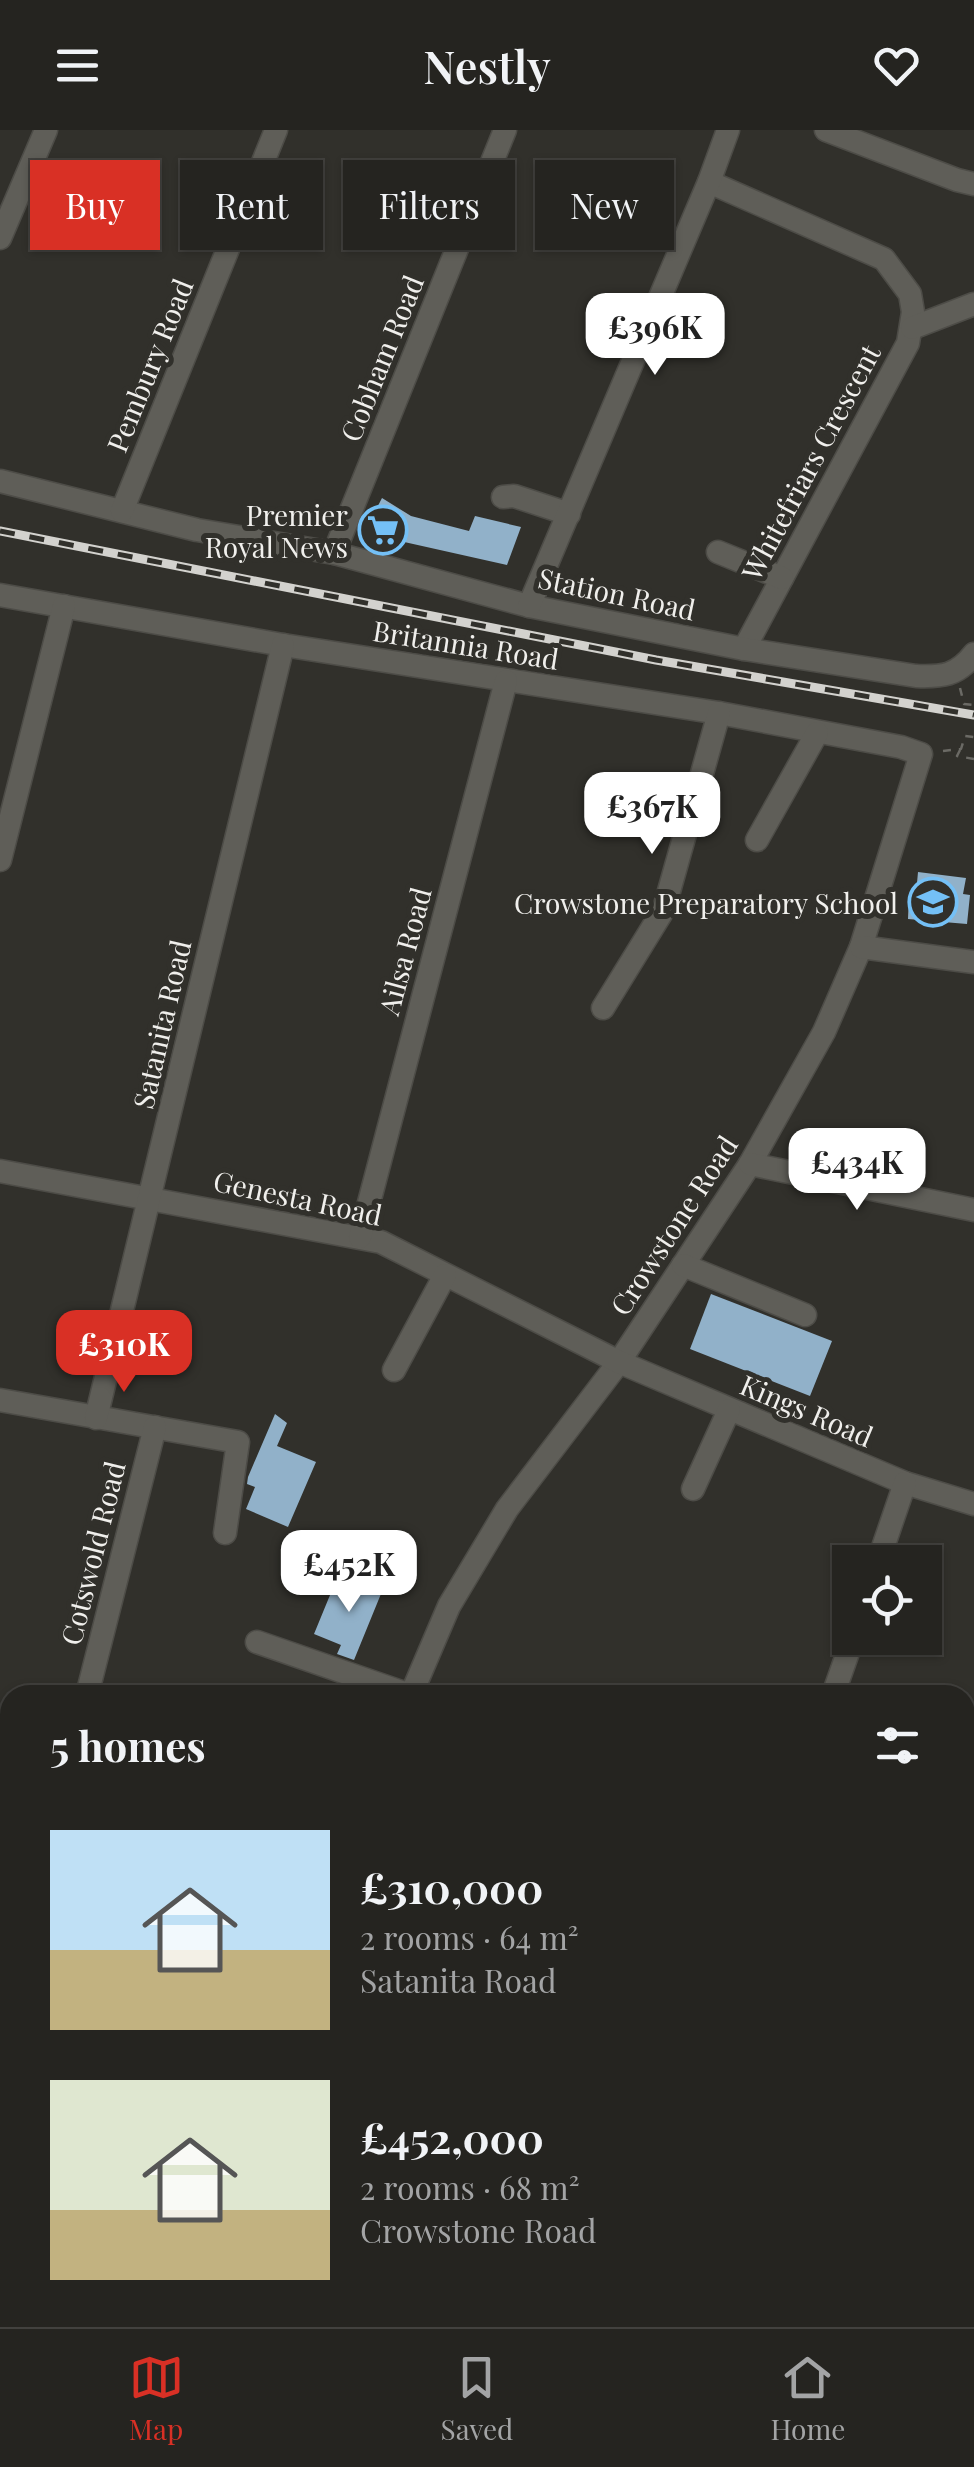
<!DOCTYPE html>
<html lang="en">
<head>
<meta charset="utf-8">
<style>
  :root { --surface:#252420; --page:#2d2c29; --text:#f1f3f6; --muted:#a3a4a5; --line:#42413e; --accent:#d93025 }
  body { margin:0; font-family:"Playfair Display",serif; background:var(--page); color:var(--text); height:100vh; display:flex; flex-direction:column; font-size:38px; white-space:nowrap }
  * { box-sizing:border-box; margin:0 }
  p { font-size:32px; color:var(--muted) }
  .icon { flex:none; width:55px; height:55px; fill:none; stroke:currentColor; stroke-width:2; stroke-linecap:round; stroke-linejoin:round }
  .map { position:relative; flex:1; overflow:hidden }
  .sheet { position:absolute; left:0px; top:1555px; width:975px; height:642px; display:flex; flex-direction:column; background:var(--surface); border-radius:30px 30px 0 0; box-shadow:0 2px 8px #0004,0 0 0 2px var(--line) }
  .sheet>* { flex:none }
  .hud { position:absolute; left:30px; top:30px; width:915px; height:90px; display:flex; gap:20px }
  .tools { position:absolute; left:832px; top:1415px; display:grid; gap:20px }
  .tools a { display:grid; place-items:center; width:110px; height:110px; border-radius:0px; background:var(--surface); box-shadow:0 2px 8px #0004,0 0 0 2px var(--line); font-size:50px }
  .price { position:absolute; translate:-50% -85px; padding:0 22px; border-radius:20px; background:#fff; color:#222; font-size:32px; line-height:65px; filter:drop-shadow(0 2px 5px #0008) }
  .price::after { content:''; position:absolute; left:50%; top:60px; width:30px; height:22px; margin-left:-15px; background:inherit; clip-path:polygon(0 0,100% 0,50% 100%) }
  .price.current { background:var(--accent); color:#fff }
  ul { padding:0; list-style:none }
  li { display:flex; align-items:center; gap:30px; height:250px; padding:0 50px }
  li span { display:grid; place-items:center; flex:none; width:280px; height:200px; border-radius:0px; color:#555 }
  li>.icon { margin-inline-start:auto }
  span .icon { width:120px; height:120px; fill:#fffc; stroke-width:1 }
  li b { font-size:42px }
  h2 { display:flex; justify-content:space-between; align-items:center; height:120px; padding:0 50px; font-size:42px }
  .chip { padding:0 35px; border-radius:0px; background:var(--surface); box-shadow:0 2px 8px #0004,0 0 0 2px var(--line); font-size:35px; line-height:90px }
  .chip.current { background:var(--accent); color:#fff }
  header { display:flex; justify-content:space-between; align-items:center; height:130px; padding:0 50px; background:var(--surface); font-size:45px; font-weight:600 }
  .menu { display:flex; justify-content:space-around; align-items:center; height:140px; border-top:2px solid var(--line); background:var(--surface); font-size:28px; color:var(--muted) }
  .menu a { display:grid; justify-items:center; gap:5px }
  .menu .current { color:var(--accent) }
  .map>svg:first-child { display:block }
  .building { fill:#91b1c9 }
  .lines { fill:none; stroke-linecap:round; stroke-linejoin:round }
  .minor-casing { stroke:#4d4c47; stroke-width:25 }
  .path { stroke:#6b6a65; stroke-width:2.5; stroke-dasharray:8 8; stroke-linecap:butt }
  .minor { stroke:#5f5e58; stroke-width:22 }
  .rail-casing { stroke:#d3d2ce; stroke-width:9 }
  .rail { stroke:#31302b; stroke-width:5; stroke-dasharray:15; stroke-linecap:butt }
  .labels { text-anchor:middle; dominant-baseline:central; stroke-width:10; stroke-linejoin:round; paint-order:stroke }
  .street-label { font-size:28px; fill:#f0efec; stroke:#31302b }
  .poi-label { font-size:28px; fill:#f0efec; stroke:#31302b; text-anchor:end }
</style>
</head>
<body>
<header><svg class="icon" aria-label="menu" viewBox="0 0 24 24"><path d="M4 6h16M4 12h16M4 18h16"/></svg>Nestly<svg class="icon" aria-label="heart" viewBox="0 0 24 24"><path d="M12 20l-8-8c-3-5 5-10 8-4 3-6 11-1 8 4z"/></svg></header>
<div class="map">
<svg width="974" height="2197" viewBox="0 0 974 2197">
  <rect width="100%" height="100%" fill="#31302b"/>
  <g class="building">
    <path d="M382,368l29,18 58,15 6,-15 46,11 -14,38 -143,-32z"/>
    <path d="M918,742l48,6 -3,16 7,1 -3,29 -59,-5 1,-26 7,1z"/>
    <path d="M711,1164l121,47 -22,55 -120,-47z"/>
    <path d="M275,1284l12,9 -10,23 39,16 -28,65 -42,-18 9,-22 -8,-3 1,-7z"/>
    <path d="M368,1447l17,7 -31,76 -17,-6 4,-9 -27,-11 23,-56 26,11z"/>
  </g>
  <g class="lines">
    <g class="minor-casing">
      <g id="minor">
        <path d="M826,0l131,50 17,4"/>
        <path d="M709,52l175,77 26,35 3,18 -5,31 -164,306"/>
        <path d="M0,108l46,-108"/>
        <path d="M912,198l62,-24"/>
        <path d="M0,351l197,49 137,23 195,53 215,43 172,27c26,1 41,0 58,-22"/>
        <path d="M503,367l11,-1 55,18"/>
        <path d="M122,381l154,-381"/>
        <path d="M718,422l64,26"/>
        <path d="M334,423l171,-423"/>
        <path d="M0,465l283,50 436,68 182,34 20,7 -60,193 -37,85 -74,132 -131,198 -112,147 -58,97 -38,89"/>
        <path d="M529,476l180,-424 19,-52"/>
        <path d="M757,710l60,-107"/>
        <path d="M0,730l64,-254"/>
        <path d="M861,817l113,15"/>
        <path d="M603,878l61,-99 55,-196"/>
        <path d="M750,1034l224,46"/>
        <path d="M0,1041l381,71 238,120 286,121 69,21"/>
        <path d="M360,1107l146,-556"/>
        <path d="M683,1135l122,50"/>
        <path d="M394,1240l51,-95"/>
        <path d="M0,1270l238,42 -13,91"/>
        <path d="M96,1288l187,-773"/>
        <path d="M693,1359l36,-79"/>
        <path d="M878,1432l27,-79"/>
        <path d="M257,1512l153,53"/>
        <path d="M87,1565l68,-268"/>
        <path d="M833,1565l20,-57"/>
        <path d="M0,1875l10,-34"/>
        <path d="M965,1921l9,2"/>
        <path d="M965,2185l9,2"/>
        <path d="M761,2188v9"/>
        <path d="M17,2197l4,-9"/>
        <path d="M280,2197l3,-9"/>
      </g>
    </g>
    <g class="path">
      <path d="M960,558l4,16 10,1"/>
      <path d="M960,620l-3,6 17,3"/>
      <path d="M943,621l18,-2 4,-13 9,1"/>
    </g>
    <use href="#minor" class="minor"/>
    <g class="rail-casing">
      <path id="rail" d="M0,401l656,129 318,55"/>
    </g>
    <use href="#rail" class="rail"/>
  </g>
  <defs>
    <g id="supermarket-ring" transform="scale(2.5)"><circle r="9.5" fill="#31302b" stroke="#74c0f6" stroke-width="1.5"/><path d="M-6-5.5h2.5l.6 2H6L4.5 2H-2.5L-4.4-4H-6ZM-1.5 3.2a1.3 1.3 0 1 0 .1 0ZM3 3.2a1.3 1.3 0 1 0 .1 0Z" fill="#74c0f6"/></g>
    <g id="school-ring" transform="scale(2.5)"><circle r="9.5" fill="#31302b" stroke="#74c0f6" stroke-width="1.5"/><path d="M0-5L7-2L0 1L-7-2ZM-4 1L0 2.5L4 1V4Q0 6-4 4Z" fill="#74c0f6"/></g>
  </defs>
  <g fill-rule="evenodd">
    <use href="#supermarket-ring" x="383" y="400"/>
    <use href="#school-ring" x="933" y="772"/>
  </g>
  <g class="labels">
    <g class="street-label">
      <text transform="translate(381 228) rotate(-68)">Cobham Road</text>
      <text transform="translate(149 235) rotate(-68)">Pembury Road</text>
      <text transform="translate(810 332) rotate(-62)">Whitefriars Crescent</text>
      <text transform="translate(617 463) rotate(12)">Station Road</text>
      <text transform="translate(466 514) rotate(9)">Britannia Road</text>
      <text transform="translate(404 821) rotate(-75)">Ailsa Road</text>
      <text transform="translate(161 894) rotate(-77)">Satanita Road</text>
      <text transform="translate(298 1067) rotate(12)">Genesta Road</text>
      <text transform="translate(673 1095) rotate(-57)">Crowstone Road</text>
      <text transform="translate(807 1280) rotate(23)">Kings Road</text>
      <text transform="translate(92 1423) rotate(-76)">Cotswold Road</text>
    </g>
    <g class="poi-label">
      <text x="348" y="384">Premier<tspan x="348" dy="32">Royal News</tspan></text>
      <text x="898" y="772">Crowstone Preparatory School</text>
    </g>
  </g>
</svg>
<div class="tools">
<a><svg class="icon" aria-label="locate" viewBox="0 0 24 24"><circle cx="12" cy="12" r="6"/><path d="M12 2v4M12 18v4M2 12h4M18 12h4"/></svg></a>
</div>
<b class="price" style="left:655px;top:248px">£396K</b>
<b class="price" style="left:652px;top:727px">£367K</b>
<b class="price" style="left:857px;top:1083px">£434K</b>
<b class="price current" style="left:124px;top:1265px">£310K</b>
<b class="price" style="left:349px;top:1485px">£452K</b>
<div class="hud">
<a class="chip current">Buy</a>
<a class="chip">Rent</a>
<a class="chip">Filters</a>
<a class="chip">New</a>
</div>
<section class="sheet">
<h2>5 homes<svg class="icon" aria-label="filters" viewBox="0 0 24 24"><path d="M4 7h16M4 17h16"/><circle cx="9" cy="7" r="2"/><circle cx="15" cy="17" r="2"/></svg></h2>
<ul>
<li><span style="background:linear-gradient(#bfe0f5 60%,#c2b280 0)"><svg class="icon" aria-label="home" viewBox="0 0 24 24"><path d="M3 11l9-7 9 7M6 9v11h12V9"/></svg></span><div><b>£310,000</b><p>2 rooms · 64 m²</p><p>Satanita Road</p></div></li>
<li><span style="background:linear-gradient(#dfe7d0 65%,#c2b280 0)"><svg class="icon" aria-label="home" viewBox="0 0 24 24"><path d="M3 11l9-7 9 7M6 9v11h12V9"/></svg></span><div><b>£452,000</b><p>2 rooms · 68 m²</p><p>Crowstone Road</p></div></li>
</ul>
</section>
</div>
<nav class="menu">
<a class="current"><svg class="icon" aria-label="map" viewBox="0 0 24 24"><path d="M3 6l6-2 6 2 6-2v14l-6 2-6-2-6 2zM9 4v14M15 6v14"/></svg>Map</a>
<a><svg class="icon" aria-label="saved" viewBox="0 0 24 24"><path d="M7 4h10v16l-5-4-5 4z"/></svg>Saved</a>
<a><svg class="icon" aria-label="home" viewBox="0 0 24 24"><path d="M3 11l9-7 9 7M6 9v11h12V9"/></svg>Home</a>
</nav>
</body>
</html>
